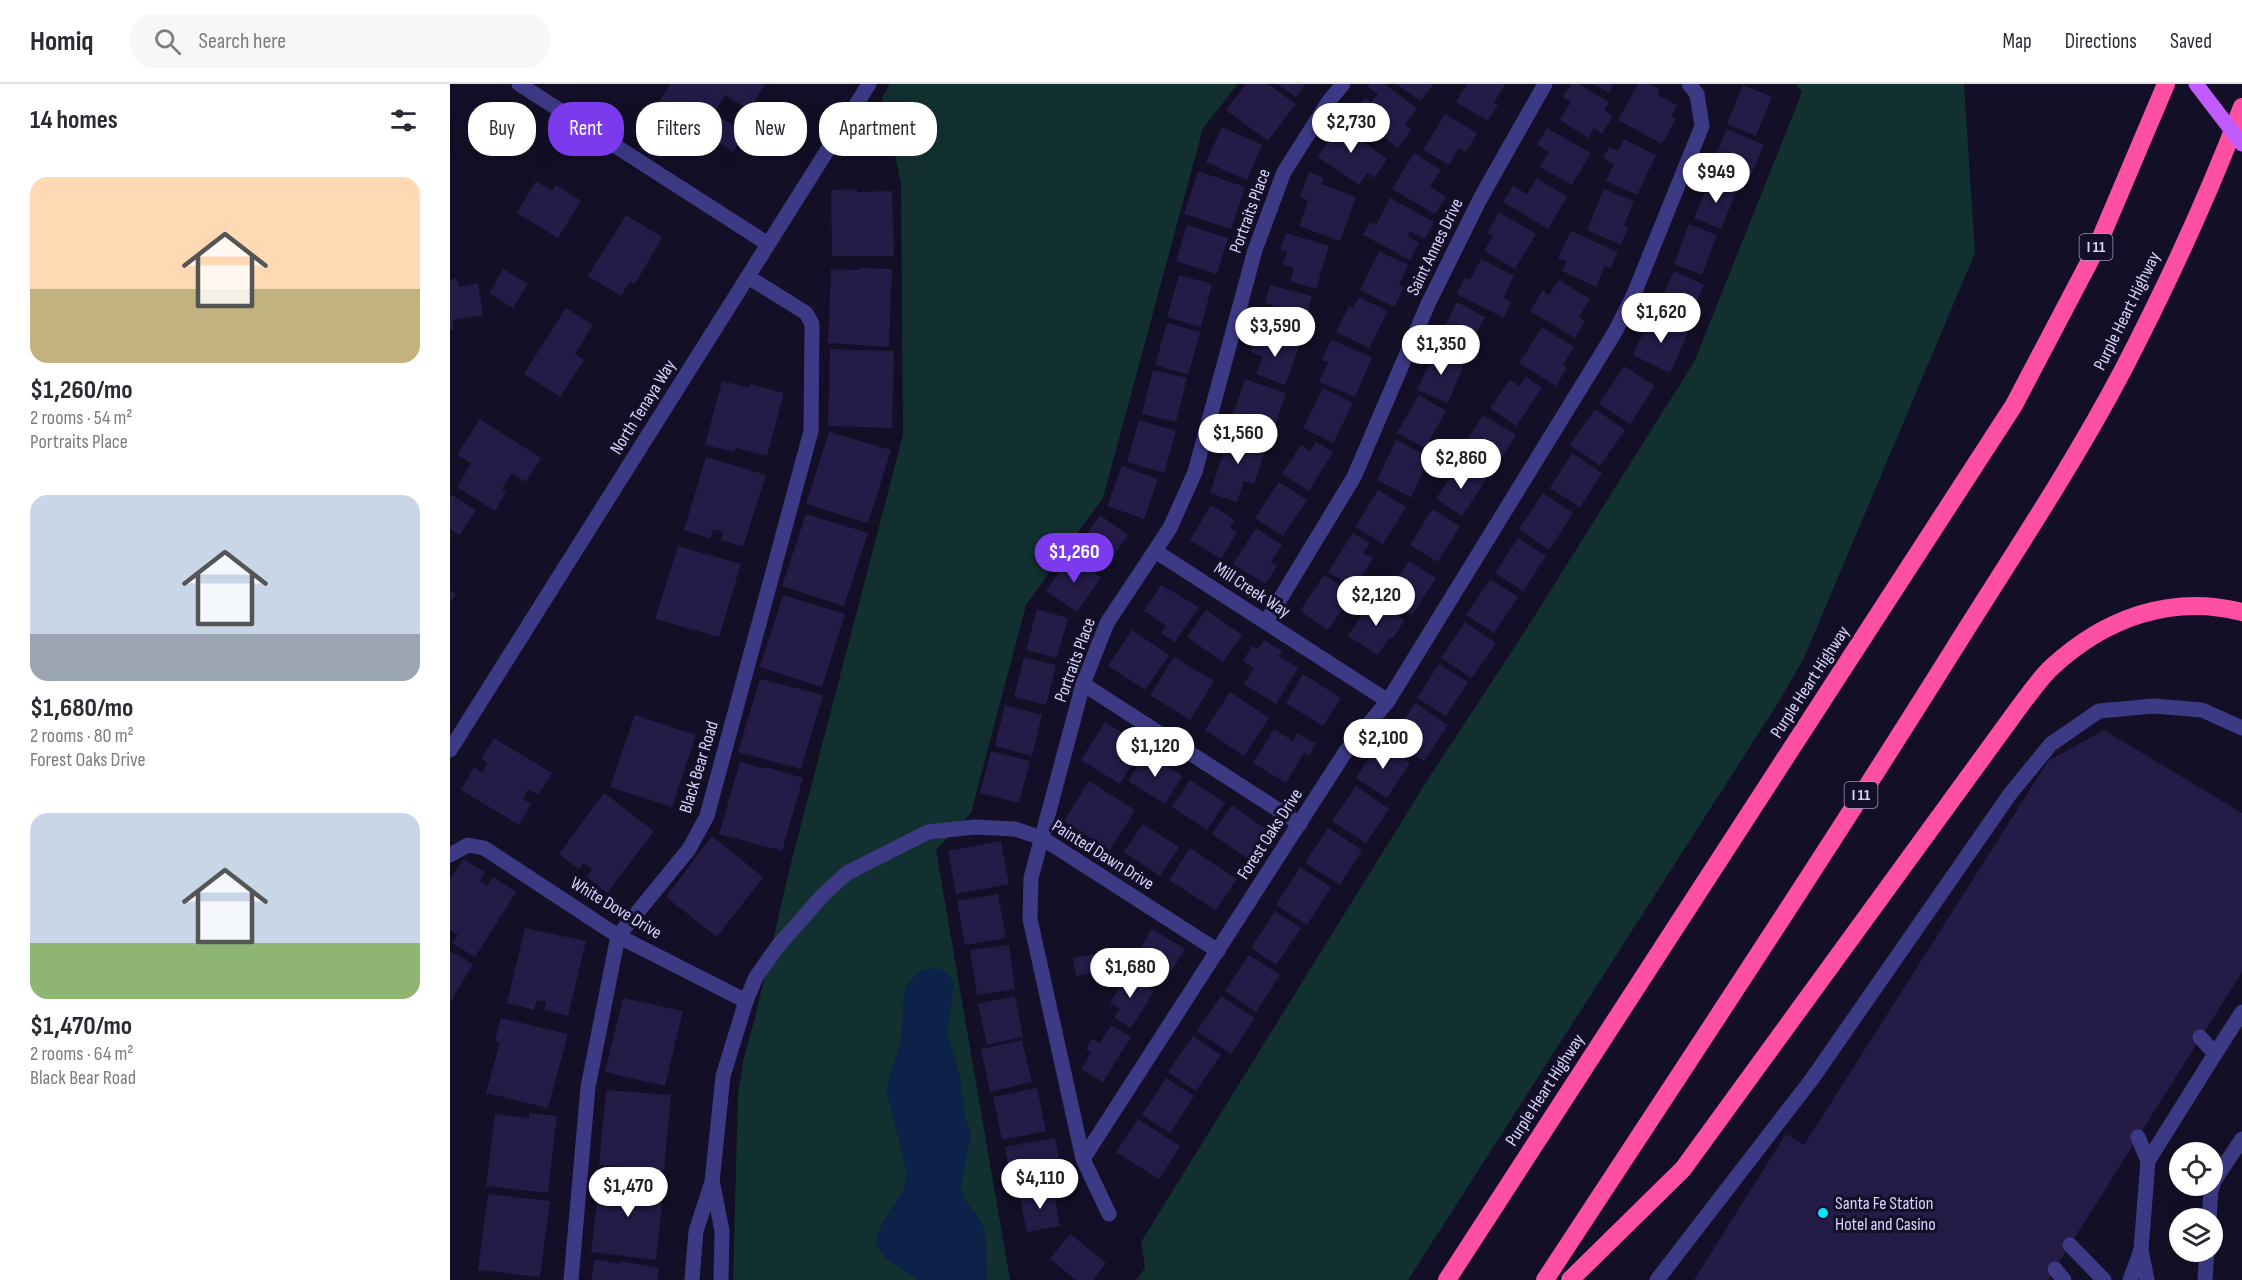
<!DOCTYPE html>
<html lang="en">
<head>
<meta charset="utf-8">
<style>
  :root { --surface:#fff; --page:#f7f7f7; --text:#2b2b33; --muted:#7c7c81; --line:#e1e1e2; --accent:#7c3aed }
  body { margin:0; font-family:"Sofia Sans Condensed",sans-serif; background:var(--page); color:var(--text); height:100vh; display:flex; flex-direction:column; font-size:22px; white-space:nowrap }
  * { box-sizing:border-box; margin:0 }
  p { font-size:20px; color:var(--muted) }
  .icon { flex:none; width:33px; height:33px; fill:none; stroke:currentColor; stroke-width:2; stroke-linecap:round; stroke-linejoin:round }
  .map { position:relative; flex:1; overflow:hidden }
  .sheet { display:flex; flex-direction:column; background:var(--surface); width:450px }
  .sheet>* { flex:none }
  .banner { position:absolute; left:18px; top:18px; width:570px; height:54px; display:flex; gap:12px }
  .buttons { position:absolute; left:1719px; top:1058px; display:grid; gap:12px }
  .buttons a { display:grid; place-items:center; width:54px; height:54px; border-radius:50%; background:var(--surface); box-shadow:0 6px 24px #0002; font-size:30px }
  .price { position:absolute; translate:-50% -51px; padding:0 14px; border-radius:21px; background:#fff; color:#222; font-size:20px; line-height:39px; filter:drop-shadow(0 2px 3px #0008) }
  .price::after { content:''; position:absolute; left:50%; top:36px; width:18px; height:14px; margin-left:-9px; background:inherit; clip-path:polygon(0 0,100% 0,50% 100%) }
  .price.selected { background:var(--accent); color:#fff }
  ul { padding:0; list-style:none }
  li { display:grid; align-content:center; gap:12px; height:318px; padding:0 30px }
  li span { display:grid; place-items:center; height:186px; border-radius:18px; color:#555 }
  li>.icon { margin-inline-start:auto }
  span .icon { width:108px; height:108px; fill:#fffc; stroke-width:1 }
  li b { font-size:26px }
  h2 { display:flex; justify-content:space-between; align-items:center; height:72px; padding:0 30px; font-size:26px }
  .pill { padding:0 21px; border-radius:24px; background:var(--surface); box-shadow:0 6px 24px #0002; font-size:21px; line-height:54px }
  .pill.selected { background:var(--accent); color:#fff }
  header { display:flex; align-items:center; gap:36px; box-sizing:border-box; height:84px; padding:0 30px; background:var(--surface); border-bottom:2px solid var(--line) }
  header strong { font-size:28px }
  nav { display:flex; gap:33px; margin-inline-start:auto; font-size:21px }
  .search { width:420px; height:54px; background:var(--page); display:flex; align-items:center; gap:15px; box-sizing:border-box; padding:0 21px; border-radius:24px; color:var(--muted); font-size:22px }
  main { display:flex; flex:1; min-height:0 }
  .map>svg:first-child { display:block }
  .green { fill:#12302f }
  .water { fill:#0c2248 }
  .building { fill:#241b47 }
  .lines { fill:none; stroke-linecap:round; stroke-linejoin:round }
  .minor { stroke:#3d3a85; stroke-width:15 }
  .highway { stroke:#ff4fa3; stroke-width:18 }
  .major-bridge { stroke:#c25bff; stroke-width:15 }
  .poi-dot { fill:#00e5ff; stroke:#130f26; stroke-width:2 }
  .labels { text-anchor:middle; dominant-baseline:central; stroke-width:6; stroke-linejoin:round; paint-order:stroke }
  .shield { fill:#130f26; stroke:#9e99be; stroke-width:1.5 }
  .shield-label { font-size:16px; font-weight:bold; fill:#d9d4ff }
  .street-label { font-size:18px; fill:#d9d4ff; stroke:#130f26 }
  .poi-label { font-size:18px; fill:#d9d4ff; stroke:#130f26; text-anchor:start }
</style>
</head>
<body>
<header>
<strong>Homiq</strong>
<div class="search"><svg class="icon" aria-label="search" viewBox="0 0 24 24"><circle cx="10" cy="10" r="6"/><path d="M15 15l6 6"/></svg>Search here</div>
<nav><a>Map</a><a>Directions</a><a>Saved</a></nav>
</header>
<main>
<section class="sheet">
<h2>14 homes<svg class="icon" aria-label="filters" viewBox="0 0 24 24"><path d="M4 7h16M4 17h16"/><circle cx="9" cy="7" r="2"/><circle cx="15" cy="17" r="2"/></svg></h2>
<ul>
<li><span style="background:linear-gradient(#ffd9b3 60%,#c2b280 0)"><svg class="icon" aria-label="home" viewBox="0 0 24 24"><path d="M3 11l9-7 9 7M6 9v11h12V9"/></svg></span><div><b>$1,260/mo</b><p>2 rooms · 54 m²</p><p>Portraits Place</p></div></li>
<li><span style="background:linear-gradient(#c9d6e8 75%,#9aa5b1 0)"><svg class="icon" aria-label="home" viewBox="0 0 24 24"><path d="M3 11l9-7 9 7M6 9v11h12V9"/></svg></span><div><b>$1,680/mo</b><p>2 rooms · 80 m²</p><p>Forest Oaks Drive</p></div></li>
<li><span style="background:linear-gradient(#c9d6e8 70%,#8fb573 0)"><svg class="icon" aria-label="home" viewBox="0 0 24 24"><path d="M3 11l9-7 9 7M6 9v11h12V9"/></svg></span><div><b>$1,470/mo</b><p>2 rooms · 64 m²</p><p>Black Bear Road</p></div></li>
</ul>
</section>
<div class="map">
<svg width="1792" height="1196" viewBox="0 0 1792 1196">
  <rect width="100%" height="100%" fill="#130f26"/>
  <g class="green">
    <path d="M440,0h348l-35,44 -100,370 -77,107 -55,208 -35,37 74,430h-277l5,-186 6,-37 11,-39 34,-147 114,-436 -2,-252 -19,-86z"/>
    <path d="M1345,0h169l11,169 -171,405 -26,45 -370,577h-272l9,-12 -4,-26 289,-466 90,-137 174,-277 108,-270z"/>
  </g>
  <path class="water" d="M485,884c11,2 16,7 19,18l-7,48 13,41 5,40 6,20 -10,52 2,9 19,26 4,12 1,46h-69l-32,-21 -10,-16c2,-28 30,-42 31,-70l-21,-84 15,-49 3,-45 3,-10 11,-13z"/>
  <g class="building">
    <path d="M220,0h95l-16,26 -24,-15 -11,18 31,20 -12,19 -76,-47z"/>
    <path d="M796,0h22l28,20 -28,37 -42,-31z"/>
    <path d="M827,0h28l-9,13z"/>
    <path d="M920,0h14l33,24 -12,17 6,5 -13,18 -46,-34 13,-16 6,4 7,-8 -10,-7z"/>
    <path d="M946,0h37l-12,17z"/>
    <path d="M1017,0h38l-11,19 4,2 -10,16 -32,-19z"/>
    <path d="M1121,0h8l30,18 -5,8 9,6 -11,18 -8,-6 -6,10 -28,-18 11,-18 -8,-5z"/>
    <path d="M1144,0h20l-5,9z"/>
    <path d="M1188,0h12l10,6 -2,5 19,10 -6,11 5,3 -14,25 -44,-24z"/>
    <path d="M1293,1l29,12 -16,39 -29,-12z"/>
    <path d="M995,30l32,19 -11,19 -7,-4 -10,17 -26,-15z"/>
    <path d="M894,33l17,11 -6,8 32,23 -13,19 -7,-5 -8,12 -41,-28z"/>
    <path d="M772,43l40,18 -15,35 -41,-18z"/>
    <path d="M1097,44l44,25 -19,32 -32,-18 9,-15 -12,-7z"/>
    <path d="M1277,45l37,16 -18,41 -37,-16z"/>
    <path d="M1174,55l32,16 -19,40 -31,-14 8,-17 -11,-6 6,-11 9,4z"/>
    <path d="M964,69l27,17 -11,17 16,10 -11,17 -43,-25z"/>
    <path d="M748,87l47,16 -14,42 -47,-15z"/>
    <path d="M859,88l15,6 -3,6 35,13 -16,44 -41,-15 9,-25 -8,-4z"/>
    <path d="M1087,94l30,19 -19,32 -45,-27 10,-16 14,8z"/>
    <path d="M1261,94l26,12 -16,39 -27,-11z"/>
    <path d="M86,97l16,10 4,-6 25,16 -23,37 -41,-25z"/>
    <path d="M407,105v3l35,-1 2,65h-62l-1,-66z"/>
    <path d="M1154,105l30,12 -10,24 4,2 -7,18 -34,-15z"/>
    <path d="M940,114l44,24 -9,17 -15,-8 -3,5 12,7 -9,17 -47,-25 7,-13 6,3z"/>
    <path d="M1049,128l37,22 -21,35 -31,-18 9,-15 -6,-3z"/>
    <path d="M176,131l36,22 -27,47 -5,-3 -9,15 -33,-20z"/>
    <path d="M1239,140l28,11 -15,40 -28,-11z"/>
    <path d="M737,141l41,13 -11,36 -41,-13z"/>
    <path d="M1121,147l47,21 -8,17 -5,-3 -9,21 -34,-16 5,-10 -9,-3z"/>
    <path d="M836,149l43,13 -13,43 -26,-8 4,-13 -11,-4 4,-12 -7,-2z"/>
    <path d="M929,167l29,14 -9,20 5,2 -10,20 -34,-17z"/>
    <path d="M1031,175l33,17 -11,22 8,4 -7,16 -47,-24 8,-17 5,3z"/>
    <path d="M409,184l33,1 -3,78 -61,-4 3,-74 28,1z"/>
    <path d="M53,185l25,15 -15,24 -24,-15z"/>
    <path d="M1224,187l30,14 -18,41 -30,-14z"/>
    <path d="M729,191l33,9 -11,43 -34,-10z"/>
    <path d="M7,194l2,9 19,-4 5,32 -31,5 2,9 -4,1v-50z"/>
    <path d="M1109,196l31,19 -11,18 6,4 -10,17 -45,-27 13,-21 6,5z"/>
    <path d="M820,201l42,11 -11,40 -33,-9 6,-21 -9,-3z"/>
    <path d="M909,213l29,14 -19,37 -33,-16 13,-26 4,2z"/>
    <path d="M1007,218l28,15 -16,30 -8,-4 -6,10 -19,-10z"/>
    <path d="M116,224l27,17 -18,29 9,6 -24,37 -36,-23z"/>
    <path d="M1201,232l37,17 -18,40 -37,-18z"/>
    <path d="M717,239l33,9 -12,43 -33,-10z"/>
    <path d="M1092,243l32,20 -11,18 4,3 -11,18 -37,-23z"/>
    <path d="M809,248l40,16 -14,37 -29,-11 7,-17 -12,-5z"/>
    <path d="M881,256l41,17 -17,40 -36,-15 9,-20 -6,-2z"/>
    <path d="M380,265l64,2 -2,77 -64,-2z"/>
    <path d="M985,266l30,12 -17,41 -31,-13z"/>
    <path d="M1174,282l31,20 -25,38 -31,-20z"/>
    <path d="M703,286l34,8 -11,44 -34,-8z"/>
    <path d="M1076,293l16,11 -26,38 -26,-18 20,-28 9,6z"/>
    <path d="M795,295l41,14 -14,42 -41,-14z"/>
    <path d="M272,297l28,7v-4l34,9 -17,63 -31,-8 -2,4 -29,-7z"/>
    <path d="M873,304l30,15 -20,40 -30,-15z"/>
    <path d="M969,311l27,16 -21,37 -28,-15z"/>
    <path d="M1145,325l30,21 -25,36 -30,-21z"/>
    <path d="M1033,331l33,20 -23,37 -33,-20z"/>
    <path d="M30,335l61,39 -15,24 -14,-9 -10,16 4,3 -11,19 -38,-24 14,-24 -14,-8z"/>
    <path d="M689,336l37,11 -12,42 -37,-11z"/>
    <path d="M781,346l37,12 -14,42 -10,-3 -7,21 -27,-9z"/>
    <path d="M379,348l62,18 -23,73 -62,-19z"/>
    <path d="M946,356l34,17 -19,40 -34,-17z"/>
    <path d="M866,358l17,10 -24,39 -27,-17 19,-29 9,6z"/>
    <path d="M1122,369l30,20 -22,34 -30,-19z"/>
    <path d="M256,373l60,18 -23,72 -22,-7 2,-8 -10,-3 -3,10 -26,-9z"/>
    <path d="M672,382l36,13 -14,40 -37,-13z"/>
    <path d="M1021,383l16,11 -25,38 -26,-17 19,-29 10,7z"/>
    <path d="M829,398l28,18 -24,36 -28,-18z"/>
    <path d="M928,406l28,17 -23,37 -28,-17z"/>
    <path d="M1093,409l30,20 -24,37 -30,-21z"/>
    <path d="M0,410l26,16 -16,25 -10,-6z"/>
    <path d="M761,421l24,15 -5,8 7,4 -16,27 -31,-19z"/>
    <path d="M982,425l28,17 -22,36 -28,-17z"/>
    <path d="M356,430l62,19 -24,73 -62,-20z"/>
    <path d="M650,431l28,20 -25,36 -28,-20z"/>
    <path d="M806,444l26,17 -11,17 6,4 -12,18 -32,-20z"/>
    <path d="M903,449l17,10 -7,10 10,5 -18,30 -27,-16z"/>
    <path d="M1068,454l28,18 -23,35 -28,-18z"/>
    <path d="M228,462l63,18 -22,73 -64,-18z"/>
    <path d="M620,472l31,21 -24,35 -31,-21z"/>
    <path d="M959,477l27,17 -24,37 -27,-18z"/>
    <path d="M874,491l29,19 -25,36 -28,-19z"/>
    <path d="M1040,495l28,18 -24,36 -28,-18z"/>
    <path d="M711,501l38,22 -24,35 -14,-9 5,-7 -22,-15z"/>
    <path d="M0,506l6,4 -6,9z"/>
    <path d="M333,511l62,19 -23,73 -62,-20z"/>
    <path d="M922,515l33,21 -13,19 -3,-1 -11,17 -30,-19z"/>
    <path d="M587,525l31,9 -11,40 -31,-8z"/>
    <path d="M756,526l36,25 -19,27 -36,-25z"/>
    <path d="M1015,538l31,21 -24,35 -31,-20z"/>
    <path d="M682,546l37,25 -24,35 -37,-24z"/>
    <path d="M814,556l18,11 -3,5 19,12 -22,36 -32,-20 10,-16 -11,-7 9,-15 6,3z"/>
    <path d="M574,573l32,8 -10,40 -32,-8z"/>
    <path d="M724,573l40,24 -24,39 -40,-25z"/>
    <path d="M989,580l29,18 -22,34 -29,-18z"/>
    <path d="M853,590l38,24 -18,28 -37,-23z"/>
    <path d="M310,595l63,16 -22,74 -63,-17z"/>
    <path d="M780,608l39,26 -25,38 -39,-26z"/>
    <path d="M965,619l33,22 -24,36 -33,-21z"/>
    <path d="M555,621l37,10 -10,41 -37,-10z"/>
    <path d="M185,631l61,20 -24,72 -62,-20z"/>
    <path d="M655,638l38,24 -23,38 -39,-24z"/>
    <path d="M824,645l19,12 4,-8 19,11 -7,12 -5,-3 -18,30 -33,-20z"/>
    <path d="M1654,646l138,83v159l-194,308h-354l92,-146 18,11 244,-384z"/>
    <path d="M44,654l58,35 -14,22 -10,-6 -5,10 8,5 -12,21 -58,-35 13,-23 8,5 6,-10 -7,-3z"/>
    <path d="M929,658l31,21 -23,35 -31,-20z"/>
    <path d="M541,667l39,10 -11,42 -39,-10z"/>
    <path d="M696,668l36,24 -17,28 -37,-23z"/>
    <path d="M290,678l26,7 1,-2 36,11 -21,73 -63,-17z"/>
    <path d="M740,696l35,23 -18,27 -35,-23z"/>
    <path d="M639,697l46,29 -25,40 -46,-29z"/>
    <path d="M906,702l33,23 -23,34 -34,-22z"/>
    <path d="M154,709l50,38 -47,62 -20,-16 5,-8 -8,-6 -5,6 -20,-15z"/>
    <path d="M782,721l35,25 -19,29 -36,-25z"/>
    <path d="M693,740l36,23 -19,29 -36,-24z"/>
    <path d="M878,744l34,22 -22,35 -35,-22z"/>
    <path d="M262,752l51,41 -46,60 -51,-40z"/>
    <path d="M551,757l8,43 -53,10 -8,-43z"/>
    <path d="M740,764l47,31 -21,31 -47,-30z"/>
    <path d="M13,775l22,13 -5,9 7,5 6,-9 23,15 -41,65 -23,-14 6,-8 -8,-5v-50z"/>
    <path d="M850,783l31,20 -24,38 -31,-20z"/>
    <path d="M548,810l8,44 -41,7 -8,-44z"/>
    <path d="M825,827l26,17 -25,37 -25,-17z"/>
    <path d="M75,844l61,13 -18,75 -24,-6 2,-8 -9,-2 -3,10 -27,-7z"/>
    <path d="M702,845l33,20 -24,38 -32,-21z"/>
    <path d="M559,861l6,44 -38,6 -7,-45z"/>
    <path d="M0,867l23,13 -23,39z"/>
    <path d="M646,870l3,19 -23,3 -3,-18z"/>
    <path d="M799,871l31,20 -24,37 -31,-21z"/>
    <path d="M674,888l30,19 -23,37 -17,-10 6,-9 -10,-6 10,-16 -4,-3z"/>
    <path d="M565,912l8,41 -36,8 -9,-41z"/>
    <path d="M771,912l34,22 -24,36 -34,-23z"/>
    <path d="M173,914l60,13 -18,75 -60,-14z"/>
    <path d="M51,934l67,16 -20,74 -62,-15 14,-51 -5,-1z"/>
    <path d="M661,941l20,12 -28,45 -22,-13 10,-17 -5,-3 6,-10 8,4z"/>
    <path d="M743,952l28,19 -25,36 -28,-19z"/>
    <path d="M572,956l10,42 -42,10 -9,-43z"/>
    <path d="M716,994l28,18 -24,37 -28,-18z"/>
    <path d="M587,1004l9,43 -44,9 -9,-43z"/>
    <path d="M156,1006l65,5 -7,76 -65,-6z"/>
    <path d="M79,1029l28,3 -9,77 -62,-7 9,-72 34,4z"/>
    <path d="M688,1035l42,27 -21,33 -43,-27z"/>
    <path d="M605,1054l8,42 -50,9 -8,-42z"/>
    <path d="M150,1093l64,6 -8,77 -65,-8z"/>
    <path d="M603,1104l7,38 -33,6 -8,-38z"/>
    <path d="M38,1110l62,7 -10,76 -62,-7z"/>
    <path d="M620,1150l36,29 -13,17h-17l-26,-21z"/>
    <path d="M145,1175l25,5v-3l39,7 -2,12h-66z"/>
  </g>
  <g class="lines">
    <g class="minor">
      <path d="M69,0l249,160"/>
      <path d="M705,467l233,150"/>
      <path d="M816,538l88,-145 74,-173 52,-105 65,-115"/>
      <path d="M633,600l217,140"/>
      <path d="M0,666l419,-666"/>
      <path d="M0,771l18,-10 16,3 134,88 128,65"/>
      <path d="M1765,970l27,-42"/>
      <path d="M1688,1053l10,24 -7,89"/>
      <path d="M633,1075l263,-408 42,-50 227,-369 19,-38 68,-168 -5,-32 -8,-10"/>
      <path d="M1698,1077l67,-107 -15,-17"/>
      <path d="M263,1101l9,46 -1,49"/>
      <path d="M659,1130l-26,-55 -53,-240 1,-41 52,-194 24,-61 63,-95 25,-56 60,-222 29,-78 45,-71 14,-17"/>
      <path d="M1759,1134l2,-27 3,-10 28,-42"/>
      <path d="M1620,1161l34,35"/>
      <path d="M1605,1185l9,11"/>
      <path d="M121,1196l17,-193 30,-151 71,-87 18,-33 104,-385 1,-107 -6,-11 -58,-36"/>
      <path d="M242,1196l4,-49 16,-49 11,-106 23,-75 10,-24 21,-30 46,-52 24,-22 81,-41 47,-5 40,2 27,9 176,113"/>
      <path d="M1207,1196l155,-201 198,-285 41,-50 48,-33 55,-5 48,4 40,18"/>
      <path d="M1680,1196l11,-30 6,30"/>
      <path d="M1755,1196l2,-29"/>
    </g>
    <g class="highway">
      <path d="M997,1196l567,-875 82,-156 70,-165"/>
      <path d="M1095,1196c137,-209 275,-417 407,-628 58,-93 120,-185 171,-282 44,-85 85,-173 119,-263"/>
      <path d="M1120,1196l113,-111 337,-463c10,-13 20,-28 32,-39 53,-49 119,-73 190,-55"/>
    </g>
    <path class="major-bridge" d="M1746,0l46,60"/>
  </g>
  <circle class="poi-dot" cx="1373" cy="1129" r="6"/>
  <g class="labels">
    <g class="shield">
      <rect x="1629.5" y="150" width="33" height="26" rx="4.5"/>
      <rect x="1394.5" y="698" width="33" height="26" rx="4.5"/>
    </g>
    <g class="shield-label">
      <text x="1646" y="163">I 11</text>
      <text x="1411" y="711">I 11</text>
    </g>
    <g class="street-label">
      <text transform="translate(800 127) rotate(-70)">Portraits Place</text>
      <text transform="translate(985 163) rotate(-64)">Saint Annes Drive</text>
      <text transform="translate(1677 227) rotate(-64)">Purple Heart Highway</text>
      <text transform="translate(193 323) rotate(-58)">North Tenaya Way</text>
      <text transform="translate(802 506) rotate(33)">Mill Creek Way</text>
      <text transform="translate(625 576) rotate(-70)">Portraits Place</text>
      <text transform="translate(1360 598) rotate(-57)">Purple Heart Highway</text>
      <text transform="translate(249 683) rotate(-73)">Black Bear Road</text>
      <text transform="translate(820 750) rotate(-57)">Forest Oaks Drive</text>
      <text transform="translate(653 771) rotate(32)">Painted Dawn Drive</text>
      <text transform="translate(166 824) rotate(31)">White Dove Drive</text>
      <text transform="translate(1095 1006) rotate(-57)">Purple Heart Highway</text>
    </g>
    <g class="poi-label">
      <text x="1385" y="1119">Santa Fe Station<tspan x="1385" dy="21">Hotel and Casino</tspan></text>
    </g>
  </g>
</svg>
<div class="buttons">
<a><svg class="icon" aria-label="locate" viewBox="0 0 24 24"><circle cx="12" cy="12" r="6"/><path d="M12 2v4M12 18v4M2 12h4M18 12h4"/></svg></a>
<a><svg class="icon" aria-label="layers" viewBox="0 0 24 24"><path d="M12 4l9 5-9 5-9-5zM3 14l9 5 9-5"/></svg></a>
</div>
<b class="price" style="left:901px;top:70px">$2,730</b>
<b class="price" style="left:1266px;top:120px">$949</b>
<b class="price" style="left:1211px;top:260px">$1,620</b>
<b class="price" style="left:825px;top:274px">$3,590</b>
<b class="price" style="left:991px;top:292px">$1,350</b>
<b class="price" style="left:788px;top:381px">$1,560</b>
<b class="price" style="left:1011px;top:406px">$2,860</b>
<b class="price selected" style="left:624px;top:500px">$1,260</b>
<b class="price" style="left:926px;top:543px">$2,120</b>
<b class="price" style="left:933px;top:686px">$2,100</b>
<b class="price" style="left:705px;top:694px">$1,120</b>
<b class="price" style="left:680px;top:915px">$1,680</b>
<b class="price" style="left:590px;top:1126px">$4,110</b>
<b class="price" style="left:178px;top:1134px">$1,470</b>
<div class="banner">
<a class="pill">Buy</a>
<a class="pill selected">Rent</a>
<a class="pill">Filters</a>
<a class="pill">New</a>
<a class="pill">Apartment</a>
</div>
</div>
</main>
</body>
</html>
